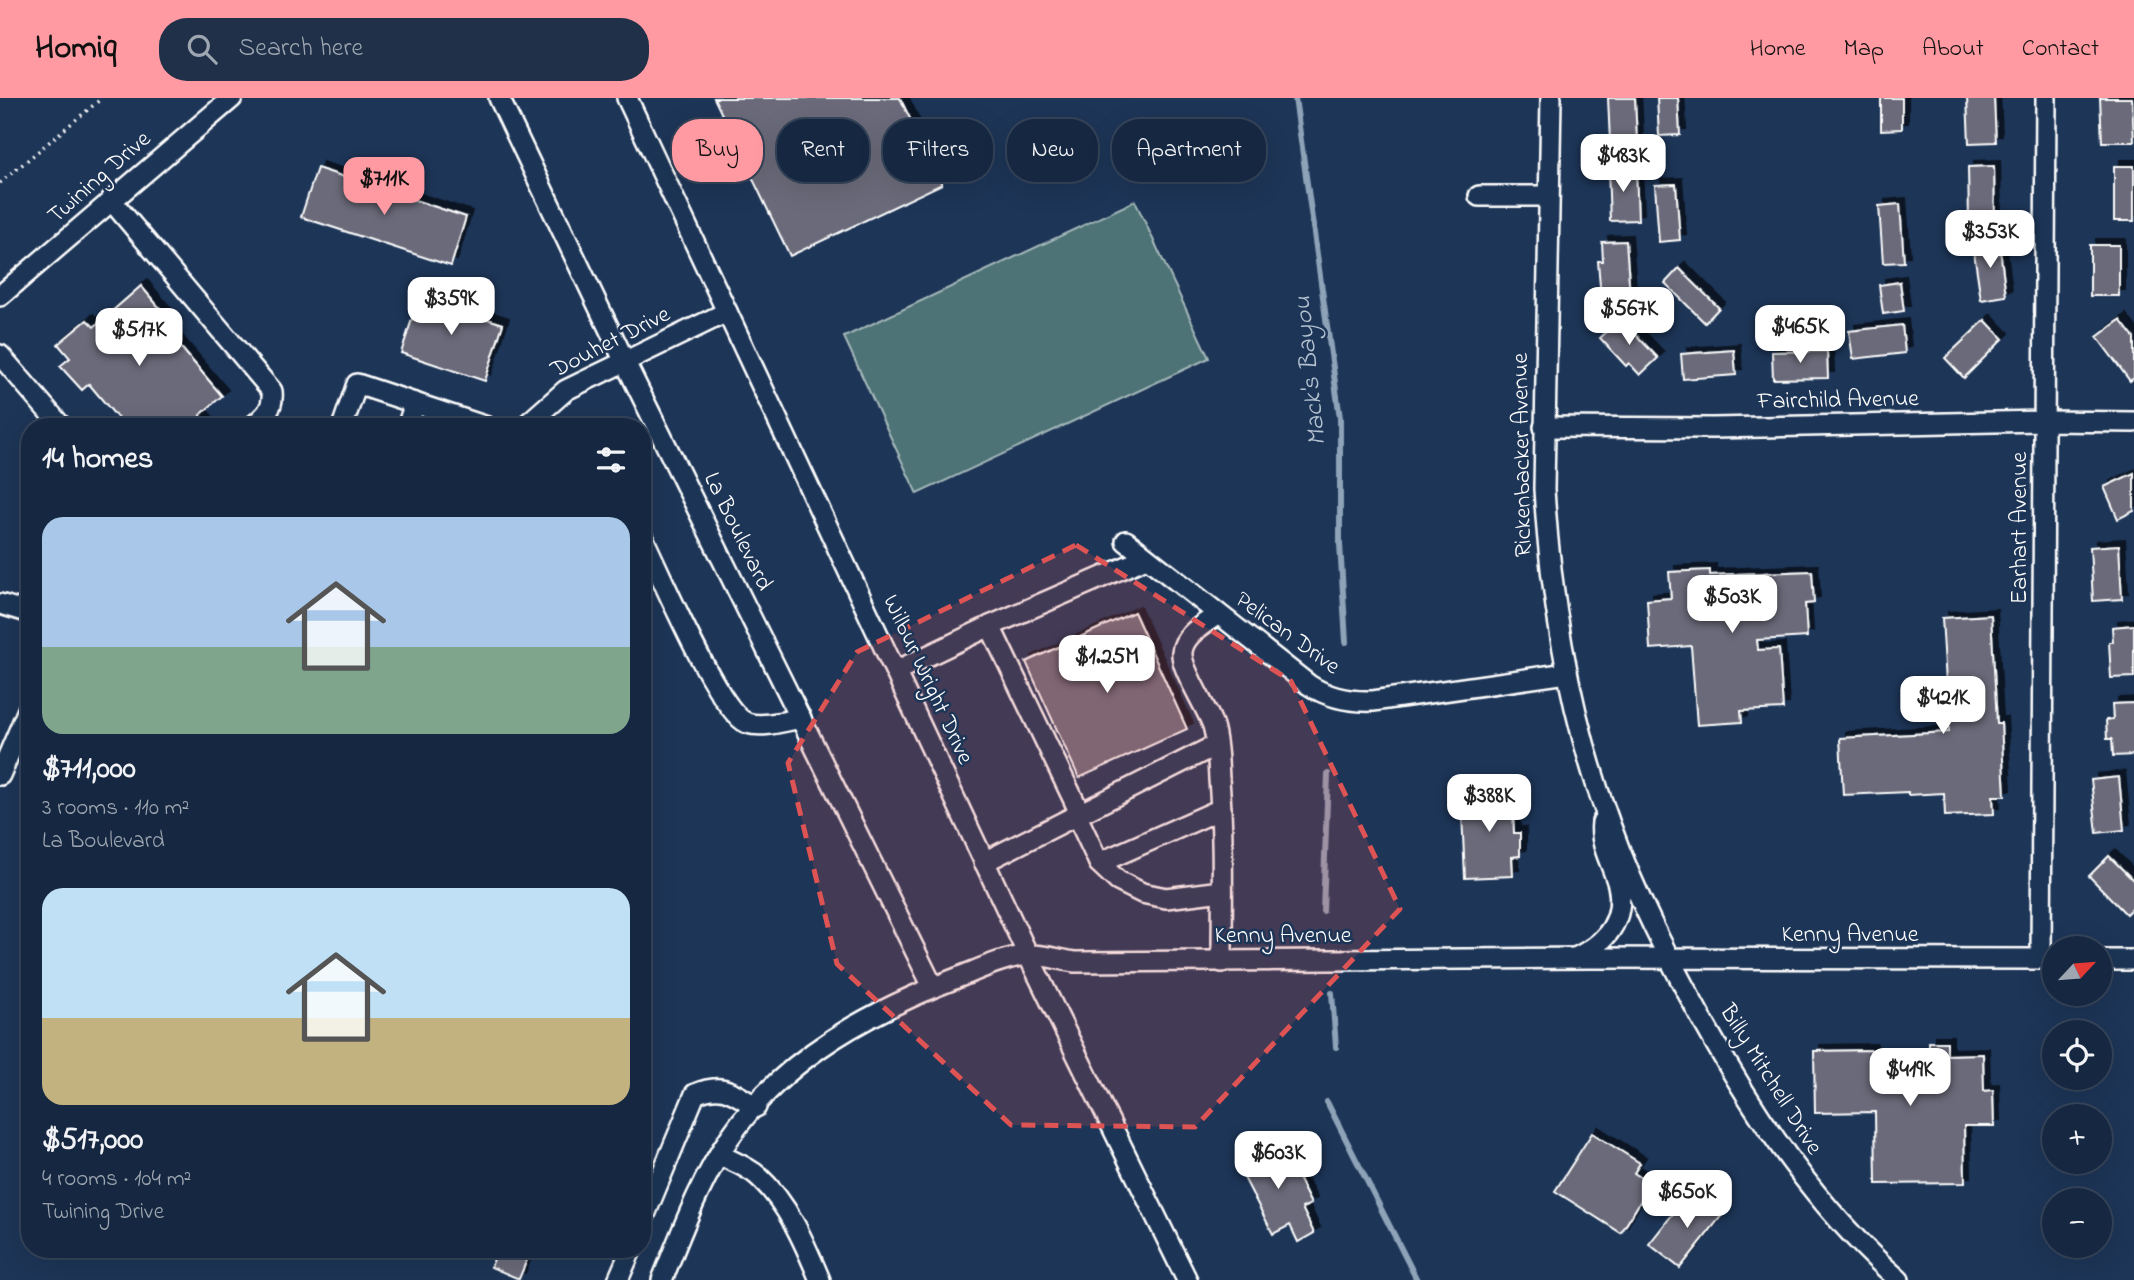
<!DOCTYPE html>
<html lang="en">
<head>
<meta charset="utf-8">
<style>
  :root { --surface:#162841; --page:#1f3048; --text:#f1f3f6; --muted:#9ea6b1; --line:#35445a; --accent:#ff9aa2 }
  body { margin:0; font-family:"Indie Flower",sans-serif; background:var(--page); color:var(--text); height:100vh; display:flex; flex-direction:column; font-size:26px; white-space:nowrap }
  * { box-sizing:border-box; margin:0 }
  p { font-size:23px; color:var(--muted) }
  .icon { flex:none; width:38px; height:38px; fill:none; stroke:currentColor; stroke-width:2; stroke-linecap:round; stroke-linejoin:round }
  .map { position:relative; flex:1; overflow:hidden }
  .side { position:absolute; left:21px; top:320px; width:630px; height:840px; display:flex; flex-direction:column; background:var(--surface); border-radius:28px; box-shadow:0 7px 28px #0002,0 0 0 2px var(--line) }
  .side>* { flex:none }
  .hud { position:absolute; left:672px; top:21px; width:665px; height:63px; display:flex; gap:14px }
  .needle { width:46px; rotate:64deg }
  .controls { position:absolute; left:2042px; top:838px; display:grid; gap:14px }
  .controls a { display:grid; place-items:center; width:70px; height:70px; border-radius:50%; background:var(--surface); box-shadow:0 7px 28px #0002,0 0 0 2px var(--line); font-size:35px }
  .price { position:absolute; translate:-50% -60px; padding:0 16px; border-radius:14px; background:#fff; color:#222; font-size:23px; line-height:46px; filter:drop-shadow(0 2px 4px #0008) }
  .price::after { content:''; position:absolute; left:50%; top:42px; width:21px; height:16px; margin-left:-10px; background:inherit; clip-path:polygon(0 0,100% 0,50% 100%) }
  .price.active { background:var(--accent); color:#111 }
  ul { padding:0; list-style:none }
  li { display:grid; align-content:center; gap:14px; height:371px; padding:0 21px }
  li span { display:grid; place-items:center; height:217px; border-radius:21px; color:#555 }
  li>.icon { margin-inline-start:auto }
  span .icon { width:126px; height:126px; fill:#fffc; stroke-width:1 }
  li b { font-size:30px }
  h2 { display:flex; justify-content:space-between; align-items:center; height:84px; padding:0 21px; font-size:30px }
  .tag { padding:0 24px; border-radius:28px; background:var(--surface); box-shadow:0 7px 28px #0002,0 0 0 2px var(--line); font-size:24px; line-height:63px }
  .tag.active { background:var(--accent); color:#111 }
  header { display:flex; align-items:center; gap:42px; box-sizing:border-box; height:98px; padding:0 35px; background:var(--accent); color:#111 }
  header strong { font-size:33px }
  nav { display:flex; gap:38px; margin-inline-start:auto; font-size:24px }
  .search { width:490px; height:63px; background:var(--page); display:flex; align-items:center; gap:18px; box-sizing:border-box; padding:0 24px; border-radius:28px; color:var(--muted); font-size:26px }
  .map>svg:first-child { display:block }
  .green { fill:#4d7376; stroke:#a6b9ba; stroke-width:2 }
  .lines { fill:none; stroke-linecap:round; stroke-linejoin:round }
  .stream { stroke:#8ea3b8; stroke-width:6 }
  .building { fill:#6a6a7a; stroke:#fff; stroke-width:2; filter:url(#shadow) }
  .minor-casing { stroke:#fff; stroke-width:24 }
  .path { stroke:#fff; stroke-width:3.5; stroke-dasharray:2 5; stroke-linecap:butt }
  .minor { stroke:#1d3557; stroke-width:19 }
  .marked { fill:#de5353; fill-opacity:0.2; stroke:#de5353; stroke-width:5; stroke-dasharray:14 9; stroke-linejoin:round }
  .labels { text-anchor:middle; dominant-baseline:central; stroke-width:5; stroke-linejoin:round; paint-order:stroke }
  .street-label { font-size:24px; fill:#fff; stroke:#1d3557 }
  .water-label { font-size:26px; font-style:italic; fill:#b4c2d0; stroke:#1d3557 }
</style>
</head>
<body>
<header>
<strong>Homiq</strong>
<div class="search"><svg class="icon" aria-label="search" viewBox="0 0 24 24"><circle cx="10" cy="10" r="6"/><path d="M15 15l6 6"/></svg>Search here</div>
<nav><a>Home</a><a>Map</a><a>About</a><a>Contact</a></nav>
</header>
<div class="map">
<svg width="2134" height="1182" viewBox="0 0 2134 1182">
  <defs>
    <filter id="shadow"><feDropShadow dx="6" dy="-6" stdDeviation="0" flood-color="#0009"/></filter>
  </defs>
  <rect width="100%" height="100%" fill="#1d3557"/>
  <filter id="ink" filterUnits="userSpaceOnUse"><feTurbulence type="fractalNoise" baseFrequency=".0143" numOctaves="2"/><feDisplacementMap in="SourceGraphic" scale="14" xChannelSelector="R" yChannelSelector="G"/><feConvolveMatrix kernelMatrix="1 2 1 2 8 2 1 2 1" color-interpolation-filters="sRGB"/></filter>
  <g filter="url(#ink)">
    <path class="green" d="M1135,103l74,157 -292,136 -73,-157z"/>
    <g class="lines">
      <g class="stream">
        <path d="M1295,0l45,320v126l6,98"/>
        <path d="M1323,813l5,-137"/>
        <path d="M1332,895l4,54"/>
        <path d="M1327,1004l90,178"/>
      </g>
    </g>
    <g class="building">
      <path d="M714,0h186l42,86 -152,72z"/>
      <path d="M1608,0h27l2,43 -27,1z"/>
      <path d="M1657,0h21l2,37 -21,1z"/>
      <path d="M1881,0h21v31l-21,1z"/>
      <path d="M1967,0h27l2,44 -27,1z"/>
      <path d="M2100,0h32l2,44h-32z"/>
      <path d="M1994,68l1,56h-26l-1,-55z"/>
      <rect x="2114" y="68" width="20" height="55"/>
      <path d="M317,70l149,49 -15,49 -150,-49z"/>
      <path d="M1636,70l2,52 -28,1 -2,-52z"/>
      <path d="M1676,86l4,56 -21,2 -4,-57z"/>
      <path d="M1900,106l4,58 -21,1 -4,-57z"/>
      <path d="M1626,143l4,55 -29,2 -3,-37h5l-1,-19z"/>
      <path d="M1999,143l7,55 -25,4 -8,-55z"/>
      <rect x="2090" y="147" width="29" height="51"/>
      <path d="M1679,170l40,40 -14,15 -40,-40z"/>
      <path d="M1900,184l4,29 -21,3 -4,-29z"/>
      <path d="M141,188l28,33 -7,6 60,71 -22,19 6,7 -5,5h-76l-36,-43 -7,6 -22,-24 10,-8 -12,-14 29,-24 7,7z"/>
      <path d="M422,190l25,8 -3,9 59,19 -18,57 -84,-28z"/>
      <path d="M1621,221l37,39 -18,17 -11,-12 -3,3 -26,-28z"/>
      <path d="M1985,222l18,19 -39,39 -19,-20z"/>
      <path d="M2120,222l14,18v40l-4,3 -33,-44z"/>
      <path d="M1902,227l3,28 -52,6 -4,-28z"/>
      <path d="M1734,252l2,25 -53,4 -2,-25z"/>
      <path d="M1827,253l1,27 -55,1 -1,-27z"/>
      <path d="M2134,375v38l-16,8 -14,-32z"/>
      <path d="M2119,447l3,54 -29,2 -3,-54z"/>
      <path d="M1710,472v5l102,-4 2,32 -9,1 2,33 -50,3 1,10 21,-1 4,60 -42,2 1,11 -45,3 -6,-79 -41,3 -3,-49 24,-2 -2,-26z"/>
      <path d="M1134,514l53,117 -108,49 -53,-116z"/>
      <path d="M1991,517l6,108h4l4,73h-12l1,18 -49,2 -1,-23 -36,2v-3l-65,3 -3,-57 109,-6 -7,-114z"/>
      <path d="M2134,527v52l-23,1 -2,-36h4l-1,-15z"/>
      <path d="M2134,605v52l-21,1 -1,-17h-5l-1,-19 7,-1 -1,-15z"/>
      <path d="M2119,679l5,53 -27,3 -6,-53z"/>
      <path d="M1512,692l2,43h6v23l-8,1 1,19 -48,2 -4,-86z"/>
      <path d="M2109,758l25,25v25l-8,8 -37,-38z"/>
      <path d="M1929,944h18v13l36,-1 1,37 9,-1 1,36h-30l1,57 -89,1 -1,-72 -60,1 -1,-62 57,-1v7l58,-1z"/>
      <path d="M1592,1035l48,30 -6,10 17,11 -30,49 -66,-42z"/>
      <path d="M1280,1044l31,62 -9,4 12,25 -16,9 -8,-17 -17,9 -36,-70z"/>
      <path d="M1704,1094l22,18 -46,58 -31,-24 27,-34 8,7z"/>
      <path d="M485,1152h46l-12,29 -28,-12 3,-8 -11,-5z"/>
    </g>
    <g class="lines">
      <g class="minor-casing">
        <g id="minor">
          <path d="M499,0l125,262 309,627"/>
          <path d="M627,0l401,857 159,325"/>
          <path d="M1551,0l-7,391c7,114 26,228 66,335 25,70 59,136 95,201 52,94 113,184 194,255"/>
          <path d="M1479,98h69"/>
          <path d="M111,102l161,191c2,18 -7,25 -20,36"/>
          <path d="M0,198l232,-198"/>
          <path d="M0,257l62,72"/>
          <path d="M342,329l15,-43 130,43"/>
          <path d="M407,329l8,-24"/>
          <path d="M524,329l42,-37 161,-78"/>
          <path d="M1544,329l169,1 333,-7 88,1"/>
          <path d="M642,438c17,34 76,176 105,187 16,5 38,-2 54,-5"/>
          <path d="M1126,443l183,144c20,13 40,17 64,16l194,-28"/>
          <path d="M0,506l30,9"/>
          <path d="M1218,516c-13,10 -34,20 -36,38 -2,16 25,55 31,74 5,17 5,36 6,53 5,61 3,122 3,183"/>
          <path d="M990,528l156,-68"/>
          <path d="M896,573l94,-45 90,187"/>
          <path d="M0,677l30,-70"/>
          <path d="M1076,716l23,49 19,18 24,12 24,5 56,-7"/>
          <path d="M984,764l232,-117"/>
          <path d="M1099,765l122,-54"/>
          <path d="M1575,860c30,-14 51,-38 43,-73 -6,-22 -19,-40 -16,-63"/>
          <path d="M2041,861l5,-861"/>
          <path d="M2100,862h34"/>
          <path d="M720,1057c12,6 28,12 38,21 30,27 47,68 62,104"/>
          <path d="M642,1124l53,-128c28,-12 37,-2 61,13"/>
          <path d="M618,1182l13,-30"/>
          <path d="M662,1182c20,-49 38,-99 68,-143 55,-81 143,-127 232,-161 20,-8 44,-19 66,-21 14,-1 32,5 47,7l515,-4 464,1"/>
        </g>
      </g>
      <path class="path" d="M0,85l102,-85"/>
      <use href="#minor" class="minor"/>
    </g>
  </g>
  <path class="marked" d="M1076,447l215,136 109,228 -205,218 -184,-2 -174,-161 -49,-201 69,-111z"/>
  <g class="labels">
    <g class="street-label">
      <text transform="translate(100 80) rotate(-41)">Twining Drive</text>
      <text transform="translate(611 245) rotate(-27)">Douhet Drive</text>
      <text transform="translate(1838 303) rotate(-1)">Fairchild Avenue</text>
      <text transform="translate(1523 357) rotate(-91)">Rickenbacker Avenue</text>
      <text transform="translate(2020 430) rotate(-90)">Earhart Avenue</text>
      <text transform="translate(737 434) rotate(64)">La Boulevard</text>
      <text transform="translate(1287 536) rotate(36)">Pelican Drive</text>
      <text transform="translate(927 582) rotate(65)">Wilbur Wright Drive</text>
      <text x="1850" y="837">Kenny Avenue</text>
      <text x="1283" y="838">Kenny Avenue</text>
      <text transform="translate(1770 982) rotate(58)">Billy Mitchell Drive</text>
    </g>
    <g class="water-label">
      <text transform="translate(1311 273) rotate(-96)">Mack's Bayou</text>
    </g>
  </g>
</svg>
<div class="controls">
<a><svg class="needle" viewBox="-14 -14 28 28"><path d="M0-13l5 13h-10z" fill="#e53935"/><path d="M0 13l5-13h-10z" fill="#9ea6b1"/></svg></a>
<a><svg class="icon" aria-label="locate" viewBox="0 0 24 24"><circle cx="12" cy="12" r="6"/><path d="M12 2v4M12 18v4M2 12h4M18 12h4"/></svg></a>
<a>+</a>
<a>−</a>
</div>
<b class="price" style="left:1623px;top:96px">$483K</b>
<b class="price active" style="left:384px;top:119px">$711K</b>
<b class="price" style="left:1990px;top:172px">$353K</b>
<b class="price" style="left:451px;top:239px">$359K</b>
<b class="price" style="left:1629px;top:249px">$567K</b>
<b class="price" style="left:1800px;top:267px">$465K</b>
<b class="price" style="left:139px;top:270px">$517K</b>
<b class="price" style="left:1732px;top:537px">$503K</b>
<b class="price" style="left:1107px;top:597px">$1.25M</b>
<b class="price" style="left:1943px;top:638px">$421K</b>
<b class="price" style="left:1489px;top:736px">$388K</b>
<b class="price" style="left:1910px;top:1010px">$419K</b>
<b class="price" style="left:1278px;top:1093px">$603K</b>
<b class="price" style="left:1687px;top:1132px">$650K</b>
<div class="hud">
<a class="tag active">Buy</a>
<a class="tag">Rent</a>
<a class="tag">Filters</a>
<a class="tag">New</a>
<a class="tag">Apartment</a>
</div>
<section class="side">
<h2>14 homes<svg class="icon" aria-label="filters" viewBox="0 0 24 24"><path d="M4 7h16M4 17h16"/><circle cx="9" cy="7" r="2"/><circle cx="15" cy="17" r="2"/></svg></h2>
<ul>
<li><span style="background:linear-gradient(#a9c7e8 60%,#7fa58c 0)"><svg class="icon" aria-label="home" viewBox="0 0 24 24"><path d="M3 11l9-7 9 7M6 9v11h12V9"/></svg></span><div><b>$711,000</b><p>3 rooms · 110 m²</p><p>La Boulevard</p></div></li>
<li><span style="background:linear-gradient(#bfe0f5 60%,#c2b280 0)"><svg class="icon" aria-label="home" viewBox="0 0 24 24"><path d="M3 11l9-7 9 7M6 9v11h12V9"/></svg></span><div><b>$517,000</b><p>4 rooms · 104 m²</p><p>Twining Drive</p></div></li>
</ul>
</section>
</div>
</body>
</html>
